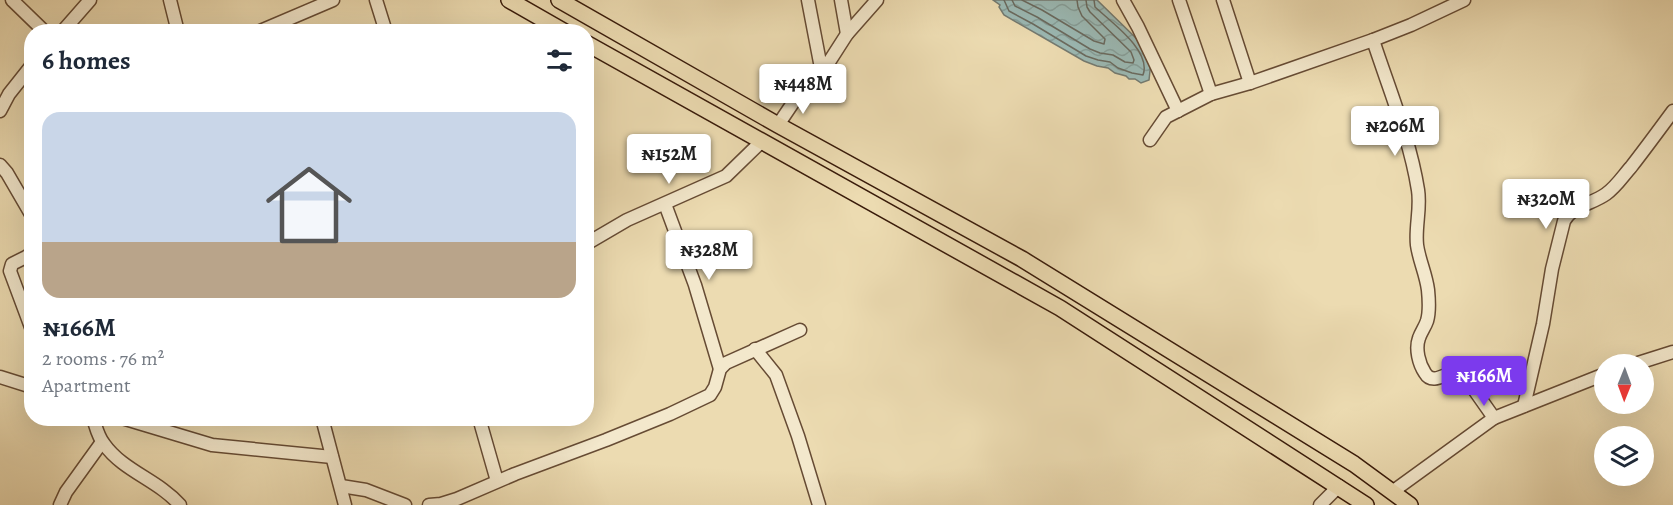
<!DOCTYPE html>
<html lang="en">
<head>
<meta charset="utf-8">
<style>
  :root { --surface:#fff; --page:#f2f2f3; --text:#1f2937; --muted:#747a83; --accent:#7c3aed }
  body { margin:0; font-family:Alegreya,serif; background:var(--page); color:var(--text); height:100vh; display:flex; flex-direction:column; font-size:22px; white-space:nowrap }
  * { box-sizing:border-box; margin:0 }
  p { font-size:20px; color:var(--muted) }
  .icon { flex:none; width:33px; height:33px; fill:none; stroke:currentColor; stroke-width:2; stroke-linecap:round; stroke-linejoin:round }
  .map { position:relative; flex:1; overflow:hidden }
  .sheet { position:absolute; left:24px; top:24px; width:570px; height:402px; display:flex; flex-direction:column; background:var(--surface); border-radius:24px; box-shadow:0 6px 24px #0002 }
  .sheet>* { flex:none }
  .needle { width:39px; rotate:181deg }
  .tools { position:absolute; left:1594px; top:354px; display:grid; gap:12px }
  .tools a { display:grid; place-items:center; width:60px; height:60px; border-radius:50%; background:var(--surface); box-shadow:0 6px 24px #0002; font-size:30px }
  .price { position:absolute; translate:-50% -51px; padding:0 14px; border-radius:6px; background:#fff; color:#222; font-size:20px; line-height:39px; filter:drop-shadow(0 2px 3px #0008) }
  .price::after { content:''; position:absolute; left:50%; top:36px; width:18px; height:14px; margin-left:-9px; background:inherit; clip-path:polygon(0 0,100% 0,50% 100%) }
  .price.selected { background:var(--accent); color:#fff }
  ul { padding:0; list-style:none }
  li { display:grid; align-content:center; gap:12px; height:318px; padding:0 18px }
  li span { display:grid; place-items:center; height:186px; border-radius:18px; color:#555 }
  li>.icon { margin-inline-start:auto }
  span .icon { width:108px; height:108px; fill:#fffc; stroke-width:1 }
  li b { font-size:26px }
  h2 { display:flex; justify-content:space-between; align-items:center; height:72px; padding:0 18px; font-size:26px }
  .map>svg:first-child { display:block }
  .water { fill:url(#water-waves); stroke:#747a70; stroke-width:1.5 }
  .lines { fill:none; stroke-linecap:round; stroke-linejoin:round }
  .shore { stroke:#6a6a5f; stroke-width:1.5 }
  .minor-casing { stroke:#664b34; stroke-width:15 }
  .major-casing { stroke:#391b0a; stroke-width:18 }
  .minor { stroke:#f3e8cc; stroke-width:12 }
  .major { stroke:#ecdbb1; stroke-width:15 }
</style>
</head>
<body>
<div class="map">
<svg width="1673" height="505" viewBox="0 0 1673 505">
  <defs>
    <pattern id="water-waves" width="16" height="10" patternUnits="userSpaceOnUse" patternTransform="scale(1.5)"><rect width="16" height="10" fill="#9bb9b4"/><path d="M0 5q4-4 8 0t8 0" fill="none" stroke="#869e99"/></pattern>
  </defs>
  <rect width="100%" height="100%" fill="#ecdbb1"/>
  <filter id="stains"><feTurbulence type="fractalNoise" baseFrequency=".00333" numOctaves="4"/><feColorMatrix values="0 0 0 0 .2 0 0 0 0 .09 0 0 0 0 .02 0 0 0 .5 -.17"/></filter>
  <radialGradient id="worn" r=".72"><stop offset=".6" stop-color="#630" stop-opacity="0"/><stop offset="1" stop-color="#630" stop-opacity=".3"/></radialGradient>
  <path class="water" d="M993,0h104l44,43 10,19 -2,18 -8,3 -6,-4h-6l-3,-3 -11,-3 -7,-5 -11,-2 -13,-5 -80,-46 -5,-8 1,-2z"/>
  <g class="lines">
    <g class="shore">
      <path d="M1004,0l5,11 24,13 53,32 12,4 12,2 8,6 14,5 11,2c9,-24 -32,-53 -48,-68l-1,-7"/>
      <path d="M1012,0l3,6 22,11 53,32 10,4 13,2 12,7 8,1 1,-3 -3,-8 -41,-40 -3,-5 -1,-7"/>
      <path d="M1022,0l20,10 52,31 10,3 1,-5 -23,-23 -4,-9 -1,-7"/>
    </g>
    <g class="minor-casing">
      <g id="minor">
        <path d="M12,0l33,32"/>
        <path d="M170,0l8,32"/>
        <path d="M376,0l10,32"/>
        <path d="M808,0l14,73"/>
        <path d="M841,0l6,34"/>
        <path d="M1123,0l15,27 40,84"/>
        <path d="M1179,0l32,94"/>
        <path d="M1223,0l27,83"/>
        <path d="M62,32l28,-32"/>
        <path d="M258,32l75,-32"/>
        <path d="M1373,40l38,-15 53,-25"/>
        <path d="M0,111l9,-17 23,-29"/>
        <path d="M778,125l25,-37 19,-15 25,-39 30,-34"/>
        <path d="M1150,140l16,-23 45,-23 39,-11 123,-43c16,49 37,99 45,150 3,18 -3,37 -1,55 2,15 9,29 11,45 1,10 2,21 -1,31 -2,6 -6,11 -8,17 -4,11 0,26 6,35 8,14 24,-3 36,-2l33,47"/>
        <path d="M0,165l7,8 25,43"/>
        <path d="M665,204l30,81 25,84"/>
        <path d="M586,244l41,-24 99,-44 36,-35"/>
        <path d="M32,253l-6,4 -14,7 -2,7 22,59"/>
        <path d="M755,349l21,26 22,61 21,69"/>
        <path d="M1635,364l38,-12"/>
        <path d="M0,377l32,10"/>
        <path d="M1524,406l19,-82 9,-55 12,-48c8,-15 28,-17 42,-27 10,-7 17,-18 25,-27 14,-18 28,-37 42,-56"/>
        <path d="M93,418c3,9 5,19 11,26 19,27 54,36 76,61"/>
        <path d="M122,418l90,27 120,12"/>
        <path d="M322,418l23,87"/>
        <path d="M479,418l18,63"/>
        <path d="M341,486l25,4 39,15"/>
        <path d="M1392,492l102,-74 111,-44"/>
        <path d="M60,505l6,-13 36,-50"/>
        <path d="M429,505l12,-1 16,-5 58,-25 91,-34 64,-26 40,-19 5,-8 5,-18 6,-6 74,-33"/>
        <path d="M1320,505l19,-19"/>
      </g>
    </g>
    <g class="major-casing">
      <g id="major">
        <path d="M509,0l56,32"/>
        <path d="M559,0l219,125 244,134 332,205 56,41"/>
        <path d="M586,43l474,265 306,197"/>
      </g>
    </g>
    <use href="#minor" class="minor"/>
    <use href="#major" class="major"/>
  </g>
  <rect width="100%" height="100%" filter="url(#stains)"/>
  <rect width="100%" height="100%" fill="url(#worn)"/>
</svg>
<div class="tools">
<a><svg class="needle" viewBox="-14 -14 28 28"><path d="M0-13l5 13h-10z" fill="#e53935"/><path d="M0 13l5-13h-10z" fill="#747a83"/></svg></a>
<a><svg class="icon" aria-label="layers" viewBox="0 0 24 24"><path d="M12 4l9 5-9 5-9-5zM3 14l9 5 9-5"/></svg></a>
</div>
<b class="price" style="left:803px;top:115px">₦448M</b>
<b class="price" style="left:1395px;top:157px">₦206M</b>
<b class="price" style="left:669px;top:185px">₦152M</b>
<b class="price" style="left:1546px;top:230px">₦320M</b>
<b class="price" style="left:709px;top:281px">₦328M</b>
<b class="price selected" style="left:1484px;top:407px">₦166M</b>
<section class="sheet">
<h2>6 homes<svg class="icon" aria-label="filters" viewBox="0 0 24 24"><path d="M4 7h16M4 17h16"/><circle cx="9" cy="7" r="2"/><circle cx="15" cy="17" r="2"/></svg></h2>
<ul>
<li><span style="background:linear-gradient(#c9d6e8 70%,#b9a48a 0)"><svg class="icon" aria-label="home" viewBox="0 0 24 24"><path d="M3 11l9-7 9 7M6 9v11h12V9"/></svg></span><div><b>₦166M</b><p>2 rooms · 76 m²</p><p>Apartment</p></div></li>
</ul>
</section>
</div>
</body>
</html>
